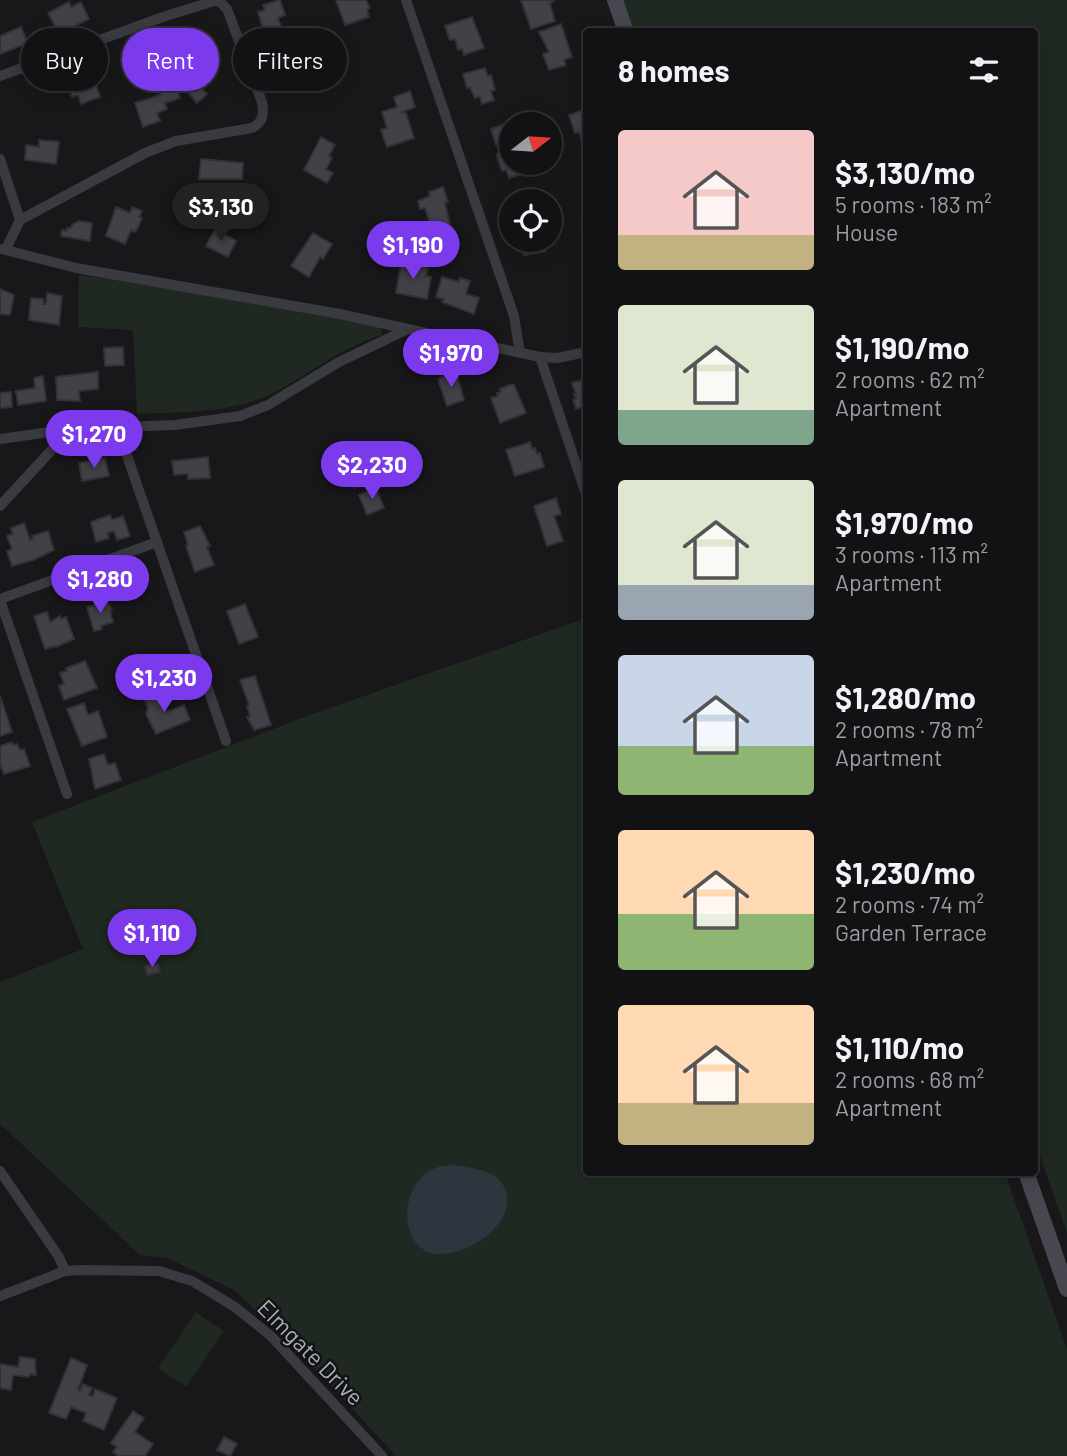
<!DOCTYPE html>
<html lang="en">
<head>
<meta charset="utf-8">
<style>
  :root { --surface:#121114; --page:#1f1f22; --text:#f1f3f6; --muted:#9c9da0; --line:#313134; --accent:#7c3aed }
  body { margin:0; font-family:Barlow,sans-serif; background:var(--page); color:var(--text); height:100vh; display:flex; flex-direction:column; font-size:26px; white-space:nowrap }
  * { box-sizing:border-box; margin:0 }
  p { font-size:23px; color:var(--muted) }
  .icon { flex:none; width:38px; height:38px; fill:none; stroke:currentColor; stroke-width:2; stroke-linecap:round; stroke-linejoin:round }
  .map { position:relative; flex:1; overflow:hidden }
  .drawer { position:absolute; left:583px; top:28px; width:455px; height:1148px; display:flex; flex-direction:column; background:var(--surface); border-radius:7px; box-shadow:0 4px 18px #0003,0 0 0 2px var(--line) }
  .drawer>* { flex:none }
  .banner { position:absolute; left:21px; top:28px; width:457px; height:63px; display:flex; gap:14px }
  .needle { width:46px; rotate:73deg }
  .controls { position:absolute; left:499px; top:112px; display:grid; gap:14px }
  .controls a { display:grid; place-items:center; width:63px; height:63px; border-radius:50%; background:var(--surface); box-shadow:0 4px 18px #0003,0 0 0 2px var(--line); font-size:35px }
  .price { position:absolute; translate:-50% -60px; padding:0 16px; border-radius:24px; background:var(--accent); color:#fff; font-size:23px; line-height:46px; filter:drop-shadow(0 2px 4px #0008) }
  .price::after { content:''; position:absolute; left:50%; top:42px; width:21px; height:16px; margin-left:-10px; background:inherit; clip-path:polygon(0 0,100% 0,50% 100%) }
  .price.selected { background:#222; color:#fff }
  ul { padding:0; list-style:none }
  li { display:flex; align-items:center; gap:21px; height:175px; padding:0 35px }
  li span { display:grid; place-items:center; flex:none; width:196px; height:140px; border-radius:7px; color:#555 }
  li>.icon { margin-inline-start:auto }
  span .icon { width:84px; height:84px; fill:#fffc; stroke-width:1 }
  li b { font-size:30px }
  h2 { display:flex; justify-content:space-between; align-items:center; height:84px; padding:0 35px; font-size:30px }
  .pill { padding:0 24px; border-radius:32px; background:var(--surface); box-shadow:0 4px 18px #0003,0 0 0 2px var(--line); font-size:24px; line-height:63px }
  .pill.selected { background:var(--accent); color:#fff }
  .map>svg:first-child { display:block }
  .green { fill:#1f2821 }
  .water { fill:#2d353e }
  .building { fill:#424147; stroke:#323136; stroke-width:2 }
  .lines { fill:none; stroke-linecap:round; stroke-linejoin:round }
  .street { stroke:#3a3a41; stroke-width:10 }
  .secondary { stroke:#46474f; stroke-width:16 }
  .labels { text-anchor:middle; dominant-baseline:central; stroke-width:5; stroke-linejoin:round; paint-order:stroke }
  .street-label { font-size:23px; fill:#a9acba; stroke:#131215 }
</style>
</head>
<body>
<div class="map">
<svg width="1067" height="1456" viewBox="0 0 1067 1456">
  <rect width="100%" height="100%" fill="#18171a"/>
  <g class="green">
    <path d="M623,0h444v1233l-33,-94v-1107l-400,-1z"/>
    <path d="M79,275l63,8 239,43 1,9c-42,12 -75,42 -113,60 -40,19 -90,17 -132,19l-4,-84 -55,-3z"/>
    <path d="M586,618v554l419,1 62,176v107h-671l-98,-106 -64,-60 -67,-32 -27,-3 -140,-131v-142l83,-33 -51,-127 275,-106z"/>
    <path d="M196,1312l28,19 -38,56 -28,-19z"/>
  </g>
  <path class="water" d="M450,1165c16,2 38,3 50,16 5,5 7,13 7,19 1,30 -43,56 -70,54 -44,-4 -39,-87 13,-89z"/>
  <g class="building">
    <path d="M280,0l5,15 -7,3 5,14 7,-2 4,12 -25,9 -11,-39 7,-2 -2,-5z"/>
    <path d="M336,0h30l4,8 -3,2 2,7 -24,8z"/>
    <path d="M521,0h34l-5,4 5,17 -24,8z"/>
    <path d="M69,2l2,5 10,-5 8,17 -30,15 -11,-21z"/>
    <path d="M472,17l12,31 -20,7 -2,-6 -4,1 -3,-11 -5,1 -5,-14z"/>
    <path d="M561,24l11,33 -8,3 2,5 -17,5 -6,-16 6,-2 -10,-20z"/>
    <path d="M21,27l7,16 -28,11v-18z"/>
    <path d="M188,38l7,19 -28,10 -7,-19z"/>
    <path d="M485,68l3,8 3,-1 4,15 -4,1 3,9 -12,4 -2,-8 -5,2 -5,-11 -3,1 -4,-14z"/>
    <path d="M92,72l8,25 -19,7 -3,-9 -6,2 -5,-15z"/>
    <path d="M196,82l11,12 -10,9 -11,-13z"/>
    <path d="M175,83l5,15 -15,5 2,6 -10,4 3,8 -17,6 -8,-24 25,-8 -2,-7z"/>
    <path d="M410,91l5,16 -13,5 4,1 8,25 -27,9 -6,-17 6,-2 -5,-16 15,-5 -3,-10z"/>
    <path d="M585,109h1v44l-7,-21 -4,1 -6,-18z"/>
    <path d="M514,121l1,3h-4v39h21l2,7 -25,8 -3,-8 -4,1 -4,-11 -1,-6 7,-3 -2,-8 -6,2 -5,-16z"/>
    <path d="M321,137l14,8 -6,11 3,2 -6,11 7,4 -6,10 -23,-13z"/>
    <path d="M39,140l20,2 -3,22 -31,-4 1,-15 13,2z"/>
    <path d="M201,159l42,4 -1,16h-43z"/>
    <path d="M443,187l5,15 -3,1 5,22 -18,5 -7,-22 -5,1 -2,-8 12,-5 -1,-4z"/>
    <path d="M116,207l14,6 2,-6 10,4 -3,6 3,1 -5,11 -2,3 -4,-2 -6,14 -19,-8z"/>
    <path d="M79,221l13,2 -2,18 -29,-5 1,-6 5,1v-3h4l1,-3z"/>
    <path d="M215,229l21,12 -8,16 -22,-11z"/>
    <path d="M313,233l19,11 -9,15 -3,-2 -11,20 -18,-11z"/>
    <path d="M518,240h24l4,11 -22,4z"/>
    <path d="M401,263l27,5 -2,8 5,1 -4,22 -31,-6z"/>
    <path d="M442,277l17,5 1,-4 10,3 -4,13 13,4 -5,16 -32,-12 2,-3 -8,-2z"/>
    <path d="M0,289l14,6 -4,20 -10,-1z"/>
    <path d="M47,293l15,3 -3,29 -30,-5 2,-22 12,1v5h3z"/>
    <path d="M123,347l1,18 -19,1 -1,-18z"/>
    <path d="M98,372v17l-19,2 1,10 -23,-1 -1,-23z"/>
    <path d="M452,372l6,7 6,21 -17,6 -9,-27z"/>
    <path d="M43,376l3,25 -28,4 -2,-14 19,-3 -1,-10z"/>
    <path d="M582,380l1,4 3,-1v23l-10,3 -3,-9 3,-1 -2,-5h2l-4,-11z"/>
    <path d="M509,385h5l12,28 -26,10 -9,-25 7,-2 -1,-3 4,-1 -1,-3z"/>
    <path d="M11,392l1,15 -12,1v-15z"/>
    <path d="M530,442l2,7 3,-1 2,6 3,-1 4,14 -29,9 -9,-26z"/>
    <path d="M208,457l2,21 -22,1v-5l-14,1 -2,-14z"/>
    <path d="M105,458l4,18 -27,5 -3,-18z"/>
    <path d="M361,460l8,22 -15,6 -8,-22z"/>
    <path d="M376,488l8,20 -17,7 -8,-20z"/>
    <path d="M556,498l5,16 -7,2 9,25 -16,5 -13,-40z"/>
    <path d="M110,515l2,5 11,-4 7,20 -13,4 -3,-9 -7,2 2,5 -13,4 -5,-20z"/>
    <path d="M24,523l6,17 3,-1 -1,-3 16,-5 6,19 -21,10 -21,6 -5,-15 5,-2 -5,-13 6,-2 -2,-6z"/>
    <path d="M200,526l10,20 -3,1 7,18 -19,7 -9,-26 2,-1 -4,-13z"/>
    <path d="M108,602l4,8 -2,1 3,11 -12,4 1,3 -8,2 -7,-24z"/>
    <path d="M245,604l13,33 -19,7 -12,-33z"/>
    <path d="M47,612l3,10 10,-6 1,3 5,-2 8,22 -18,8 -1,-1 -10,3 -11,-33z"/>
    <path d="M85,661l12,27 -33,12 -5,-14 5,-2 -4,-11 7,-2 -1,-3z"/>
    <path d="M255,676l16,49 -17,5 -7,-13 3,-1 -3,-10 2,-1 -9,-25z"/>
    <path d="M159,692l8,20 17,-7 6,15 -34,14 -10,-20 2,-5 -4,-11z"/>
    <path d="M0,696l12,36 -12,4z"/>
    <path d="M84,703l4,12 10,-4 9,26 -25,9 -15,-37z"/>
    <path d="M12,742l1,3 4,-1 3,6 4,-1 6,17 -26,8 -4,-10v-18z"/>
    <path d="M104,754l4,11 7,-2 6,17 -26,9 -6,-30z"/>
    <path d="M158,963l2,9 -13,3 -2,-9z"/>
    <path d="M20,1357l15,2 1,16 -6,-1 -1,3 -16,-2 -2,15 -11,-2v-24l18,3z"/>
    <path d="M71,1358l16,7 -9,25 2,1 3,-7 9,4 -3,7 4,1 2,-7 22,9 -13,32 -21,-9 3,-8 -15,-6 -5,12 -17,-6z"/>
    <path d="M133,1411l11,7 -9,14 18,12 -8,12h-27l-5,-4 4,-5 -6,-4z"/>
    <path d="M224,1437l13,7 -7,12 -13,-6z"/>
  </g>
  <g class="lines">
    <g class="street">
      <path d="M406,0l108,316 6,37"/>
      <path d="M0,76l163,-59 51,-16 6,1 7,7 35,93c2,11 2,20 -10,26l-76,13 -31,12 -125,67 -14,29"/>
      <path d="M0,159l20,61"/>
      <path d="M2,249l74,19 264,46 68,15"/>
      <path d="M540,357l46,137"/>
      <path d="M117,427l109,314"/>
      <path d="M0,439l71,-10 104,-4 65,-9 28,-11 71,-43 69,-33 132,28 17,1 29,-6"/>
      <path d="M0,506l71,-77"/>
      <path d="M0,599l157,-57"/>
      <path d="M0,600l67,194"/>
      <path d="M0,1171l59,86 6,14"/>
      <path d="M0,1296l65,-25 15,-1 79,1 33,10 43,26 36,29 111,120"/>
    </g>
    <g class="secondary">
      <path d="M615,0l11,32"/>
      <path d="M1026,1172l41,117"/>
    </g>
  </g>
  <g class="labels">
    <g class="street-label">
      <text transform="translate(311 1352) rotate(45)">Elmgate Drive</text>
    </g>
  </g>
</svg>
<div class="controls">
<a><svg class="needle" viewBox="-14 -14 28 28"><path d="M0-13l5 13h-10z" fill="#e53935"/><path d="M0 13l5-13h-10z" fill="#9c9da0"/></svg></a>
<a><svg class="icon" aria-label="locate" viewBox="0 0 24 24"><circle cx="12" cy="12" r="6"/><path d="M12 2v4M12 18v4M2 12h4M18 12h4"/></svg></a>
</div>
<b class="price selected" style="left:221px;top:243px">$3,130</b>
<b class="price" style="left:413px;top:281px">$1,190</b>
<b class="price" style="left:451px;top:389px">$1,970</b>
<b class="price" style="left:94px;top:470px">$1,270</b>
<b class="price" style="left:372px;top:501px">$2,230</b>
<b class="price" style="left:100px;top:615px">$1,280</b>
<b class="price" style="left:164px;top:714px">$1,230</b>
<b class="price" style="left:152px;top:969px">$1,110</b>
<div class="banner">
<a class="pill">Buy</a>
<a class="pill selected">Rent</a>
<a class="pill">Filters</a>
</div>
<section class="drawer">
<h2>8 homes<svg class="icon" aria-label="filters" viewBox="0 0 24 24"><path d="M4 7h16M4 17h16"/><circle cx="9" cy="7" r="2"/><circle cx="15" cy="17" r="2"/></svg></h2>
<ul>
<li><span style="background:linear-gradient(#f6c9c9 75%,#c2b280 0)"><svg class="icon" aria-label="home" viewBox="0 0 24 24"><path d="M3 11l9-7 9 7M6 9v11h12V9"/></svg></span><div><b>$3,130/mo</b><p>5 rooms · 183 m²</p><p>House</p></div></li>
<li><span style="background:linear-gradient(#dfe7d0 75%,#7fa58c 0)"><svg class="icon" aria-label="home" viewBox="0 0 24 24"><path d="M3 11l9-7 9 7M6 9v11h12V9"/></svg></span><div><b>$1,190/mo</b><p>2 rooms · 62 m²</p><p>Apartment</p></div></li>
<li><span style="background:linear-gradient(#dfe7d0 75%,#9aa5b1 0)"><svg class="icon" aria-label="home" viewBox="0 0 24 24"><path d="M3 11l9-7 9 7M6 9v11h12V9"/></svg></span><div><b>$1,970/mo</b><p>3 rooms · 113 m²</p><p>Apartment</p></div></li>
<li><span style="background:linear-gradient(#c9d6e8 65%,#8fb573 0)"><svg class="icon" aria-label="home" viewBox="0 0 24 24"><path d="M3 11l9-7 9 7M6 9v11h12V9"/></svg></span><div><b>$1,280/mo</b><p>2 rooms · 78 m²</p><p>Apartment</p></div></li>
<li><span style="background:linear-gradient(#ffd9b3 60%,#8fb573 0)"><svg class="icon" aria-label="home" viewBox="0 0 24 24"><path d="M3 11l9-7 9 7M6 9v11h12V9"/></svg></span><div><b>$1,230/mo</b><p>2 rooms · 74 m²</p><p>Garden Terrace</p></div></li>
<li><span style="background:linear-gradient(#ffd9b3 70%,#c2b280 0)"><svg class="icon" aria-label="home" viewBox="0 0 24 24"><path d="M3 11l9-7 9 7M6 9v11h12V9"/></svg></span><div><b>$1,110/mo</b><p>2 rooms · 68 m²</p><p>Apartment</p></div></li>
</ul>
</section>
</div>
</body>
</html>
